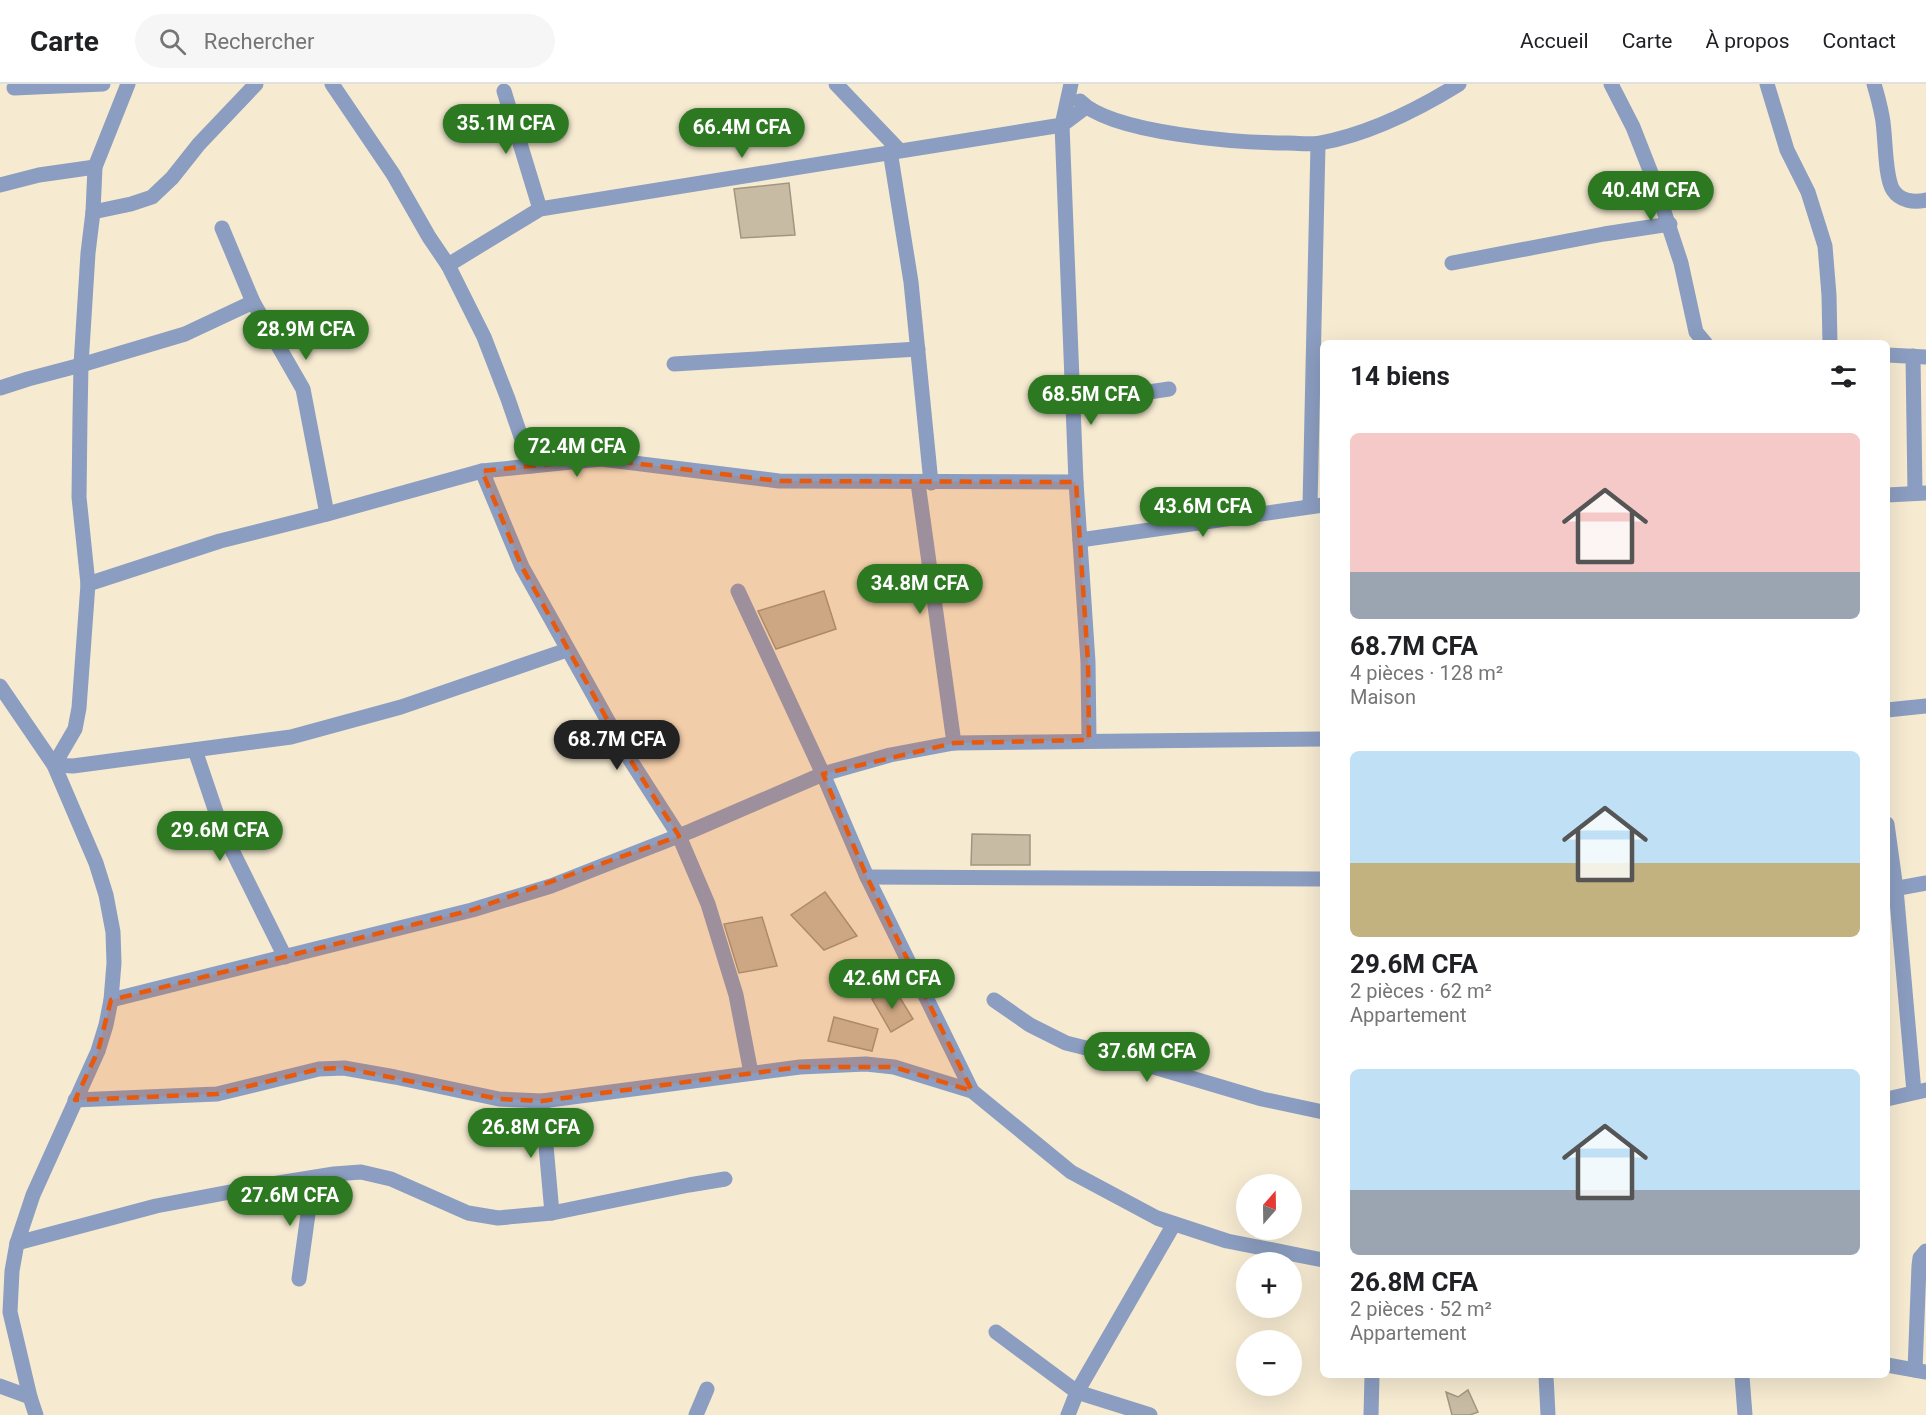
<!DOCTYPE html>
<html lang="fr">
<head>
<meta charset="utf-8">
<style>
  :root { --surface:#fff; --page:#f6f6f6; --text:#202124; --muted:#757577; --line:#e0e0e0; --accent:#2c7921 }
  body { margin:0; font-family:Roboto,sans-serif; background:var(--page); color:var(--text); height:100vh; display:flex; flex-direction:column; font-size:22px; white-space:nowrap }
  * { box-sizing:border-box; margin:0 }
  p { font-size:20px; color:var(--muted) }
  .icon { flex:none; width:33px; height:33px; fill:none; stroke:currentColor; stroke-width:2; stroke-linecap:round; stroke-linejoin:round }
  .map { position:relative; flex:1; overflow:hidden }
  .sheet { position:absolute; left:1320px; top:256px; width:570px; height:1038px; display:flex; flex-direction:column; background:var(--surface); border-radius:9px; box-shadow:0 6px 24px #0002 }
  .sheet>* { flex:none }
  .needle { width:39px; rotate:20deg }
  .tools { position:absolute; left:1236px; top:1090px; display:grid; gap:12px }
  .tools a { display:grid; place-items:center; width:66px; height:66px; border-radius:50%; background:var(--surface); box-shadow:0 6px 24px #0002; font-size:30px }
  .price { position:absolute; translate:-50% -51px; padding:0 14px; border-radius:21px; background:var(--accent); color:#fff; font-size:20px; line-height:39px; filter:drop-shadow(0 2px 3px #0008) }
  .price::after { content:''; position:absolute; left:50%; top:36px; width:18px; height:14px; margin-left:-9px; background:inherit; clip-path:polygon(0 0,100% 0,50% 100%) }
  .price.current { background:#222; color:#fff }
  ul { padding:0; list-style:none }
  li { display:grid; align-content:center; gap:12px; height:318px; padding:0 30px }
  li span { display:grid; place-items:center; height:186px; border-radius:9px; color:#555 }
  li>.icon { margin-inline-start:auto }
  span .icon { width:108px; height:108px; fill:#fffc; stroke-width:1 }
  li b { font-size:26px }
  h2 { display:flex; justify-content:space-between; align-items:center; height:72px; padding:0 30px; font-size:26px }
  header { display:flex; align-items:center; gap:36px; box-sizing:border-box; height:84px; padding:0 30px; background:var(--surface); border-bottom:2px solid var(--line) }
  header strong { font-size:28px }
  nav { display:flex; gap:33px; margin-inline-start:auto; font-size:21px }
  .search { width:420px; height:54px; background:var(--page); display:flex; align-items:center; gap:15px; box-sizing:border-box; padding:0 21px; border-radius:33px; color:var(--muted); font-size:22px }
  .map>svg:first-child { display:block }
  .building { fill:#c7bba3; stroke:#a1967f; stroke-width:1.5 }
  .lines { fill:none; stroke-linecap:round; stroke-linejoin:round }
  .minor { stroke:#8b9dc0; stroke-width:15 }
  .tertiary { stroke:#8b9dc0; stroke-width:15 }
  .marked { fill:#e8590c; fill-opacity:0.2; stroke:#e8590c; stroke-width:4.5; stroke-dasharray:12 8; stroke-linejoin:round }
</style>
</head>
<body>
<header>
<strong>Carte</strong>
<div class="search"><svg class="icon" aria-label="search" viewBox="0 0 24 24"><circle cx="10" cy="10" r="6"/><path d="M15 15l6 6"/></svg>Rechercher</div>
<nav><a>Accueil</a><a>Carte</a><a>À propos</a><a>Contact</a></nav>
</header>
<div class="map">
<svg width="1926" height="1331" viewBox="0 0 1926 1331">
  <rect width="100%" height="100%" fill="#f6ead1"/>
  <g class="building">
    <path d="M789,99l6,52 -54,3 -7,-49z"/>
    <path d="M824,507l12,38 -60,20 -18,-38z"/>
    <path d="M972,750l58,1v30h-59z"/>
    <path d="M825,808l32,44 -33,14 -33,-35z"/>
    <path d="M762,833l15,49 -38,7 -15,-49z"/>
    <path d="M894,904l19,31 -22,13 -19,-33z"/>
    <path d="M834,933l44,12 -6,22 -44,-10z"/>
    <path d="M1468,1306l10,22 -8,3h-18l-6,-23 12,5z"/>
  </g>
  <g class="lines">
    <g class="minor">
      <path d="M128,0l-33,83 -2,45 -5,41 -7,112 -1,52 -1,80 9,87 -9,124 -4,21 -21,36 19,1 218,-29 110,-30 166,-57"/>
      <path d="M332,0l61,90 36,63 19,28 36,72 24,62 23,67"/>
      <path d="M836,0l63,66"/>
      <path d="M1611,0l22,43 20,51 28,85 15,69 10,12"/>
      <path d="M1767,0l20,66 21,42 17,54 4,49 1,49"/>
      <path d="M1874,0c3,10 6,21 8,32 4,17 2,60 11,74 7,11 21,13 33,10"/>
      <path d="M14,4l89,-4"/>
      <path d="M504,7l36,118"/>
      <path d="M1080,17c32,33 162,42 208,42 10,0 22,2 32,0 49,-9 97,-33 139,-59"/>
      <path d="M1086,23l-24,18 14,357 12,180 1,78"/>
      <path d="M890,67l21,131 20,201"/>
      <path d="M0,101l39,-10 56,-8"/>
      <path d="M93,128l38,-8 21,-7 20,-19 27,-34 57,-60"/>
      <path d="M222,144l31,74 50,87 24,125"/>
      <path d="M1452,179l152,-29 66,-10"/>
      <path d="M448,181l92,-56 522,-84 9,-41"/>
      <path d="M1887,271l39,2"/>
      <path d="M1913,272l2,137"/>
      <path d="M674,280l244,-15"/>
      <path d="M0,304l28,-9 53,-14 104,-31 68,-32"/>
      <path d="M1074,319l95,-14"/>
      <path d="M482,387l40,96 105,188 52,81 29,68 28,91 15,78"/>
      <path d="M918,399l36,260"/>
      <path d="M1887,411l39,-2"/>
      <path d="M1310,422l8,-362"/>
      <path d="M1080,456l243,-35"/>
      <path d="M88,500l132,-43 107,-27 155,-43 119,-12 178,22 297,1"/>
      <path d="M738,507l85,183 44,103 105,214"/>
      <path d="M1887,626l39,-4"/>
      <path d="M195,666l27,80 63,127"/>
      <path d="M1887,740l9,65 18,203"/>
      <path d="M867,793l456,2"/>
      <path d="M1888,806l38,-7"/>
      <path d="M111,916l361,-90 79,-24 140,-55 132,-57 67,-19 64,-12 369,-4"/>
      <path d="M994,916l36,25 36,18 44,11 152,45 61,13"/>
      <path d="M1887,1015l39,-9"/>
      <path d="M75,1016l142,-6 102,-25 25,-1 51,9 104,22 43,2 258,-34 66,-3 28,3 78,24 99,81 86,46 70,23 96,19"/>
      <path d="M542,1017l10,112"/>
      <path d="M17,1159l139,-37 116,-22 62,-10 27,-2 30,7 77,34 30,5 54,-5 137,-28 36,-6"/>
      <path d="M299,1195l14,-101"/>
      <path d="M996,1248l81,60 73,23"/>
      <path d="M1887,1281l39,7"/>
      <path d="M1915,1286l4,-104 1,-8 6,-7"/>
      <path d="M1546,1292l2,39"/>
      <path d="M1742,1292l3,39"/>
      <path d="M0,1302l30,11"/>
      <path d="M696,1331l11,-26"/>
      <path d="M1068,1331l9,-23 97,-168"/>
      <path d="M1371,1331l1,-39"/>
    </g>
    <path class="tertiary" d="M0,602l54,79 42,98 10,32 7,37 1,31 -3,37 -5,25 -8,26 -65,144 -16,48 -5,28 -2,41 20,85 6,18"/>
  </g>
  <path class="marked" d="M601,375l178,22 297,1 12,180 1,78 -135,3 -131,31 44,103 105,214 -78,-24h-94l-258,34 -43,-2 -155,-31 -25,1 -102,25 -142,6 23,-49 13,-51 361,-90 207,-74 -52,-81 -105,-188 -40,-96z"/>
</svg>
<div class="tools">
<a><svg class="needle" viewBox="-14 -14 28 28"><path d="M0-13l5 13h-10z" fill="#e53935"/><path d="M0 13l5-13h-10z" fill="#757577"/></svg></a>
<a>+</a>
<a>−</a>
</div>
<b class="price" style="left:506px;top:71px">35.1M CFA</b>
<b class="price" style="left:742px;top:75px">66.4M CFA</b>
<b class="price" style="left:1651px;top:138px">40.4M CFA</b>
<b class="price" style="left:306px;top:277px">28.9M CFA</b>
<b class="price" style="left:1091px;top:342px">68.5M CFA</b>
<b class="price" style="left:577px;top:394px">72.4M CFA</b>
<b class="price" style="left:1203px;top:454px">43.6M CFA</b>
<b class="price" style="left:920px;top:531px">34.8M CFA</b>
<b class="price current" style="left:617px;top:687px">68.7M CFA</b>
<b class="price" style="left:220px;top:778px">29.6M CFA</b>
<b class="price" style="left:892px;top:926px">42.6M CFA</b>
<b class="price" style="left:1147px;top:999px">37.6M CFA</b>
<b class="price" style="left:531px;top:1075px">26.8M CFA</b>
<b class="price" style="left:290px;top:1143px">27.6M CFA</b>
<section class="sheet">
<h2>14 biens<svg class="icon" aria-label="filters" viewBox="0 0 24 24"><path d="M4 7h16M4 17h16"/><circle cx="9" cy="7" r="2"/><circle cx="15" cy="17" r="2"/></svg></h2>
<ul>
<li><span style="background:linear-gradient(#f6c9c9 75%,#9aa5b1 0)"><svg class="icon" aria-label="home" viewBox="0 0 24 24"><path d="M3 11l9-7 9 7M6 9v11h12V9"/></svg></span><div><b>68.7M CFA</b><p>4 pièces · 128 m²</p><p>Maison</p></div></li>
<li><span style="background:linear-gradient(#bfe0f5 60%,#c2b280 0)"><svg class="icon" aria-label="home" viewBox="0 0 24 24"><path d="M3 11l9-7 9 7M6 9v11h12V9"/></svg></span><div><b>29.6M CFA</b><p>2 pièces · 62 m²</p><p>Appartement</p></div></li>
<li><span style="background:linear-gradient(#bfe0f5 65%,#9aa5b1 0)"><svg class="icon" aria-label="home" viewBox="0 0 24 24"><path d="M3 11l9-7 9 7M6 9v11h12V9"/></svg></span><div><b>26.8M CFA</b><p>2 pièces · 52 m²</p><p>Appartement</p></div></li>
</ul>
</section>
</div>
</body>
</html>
